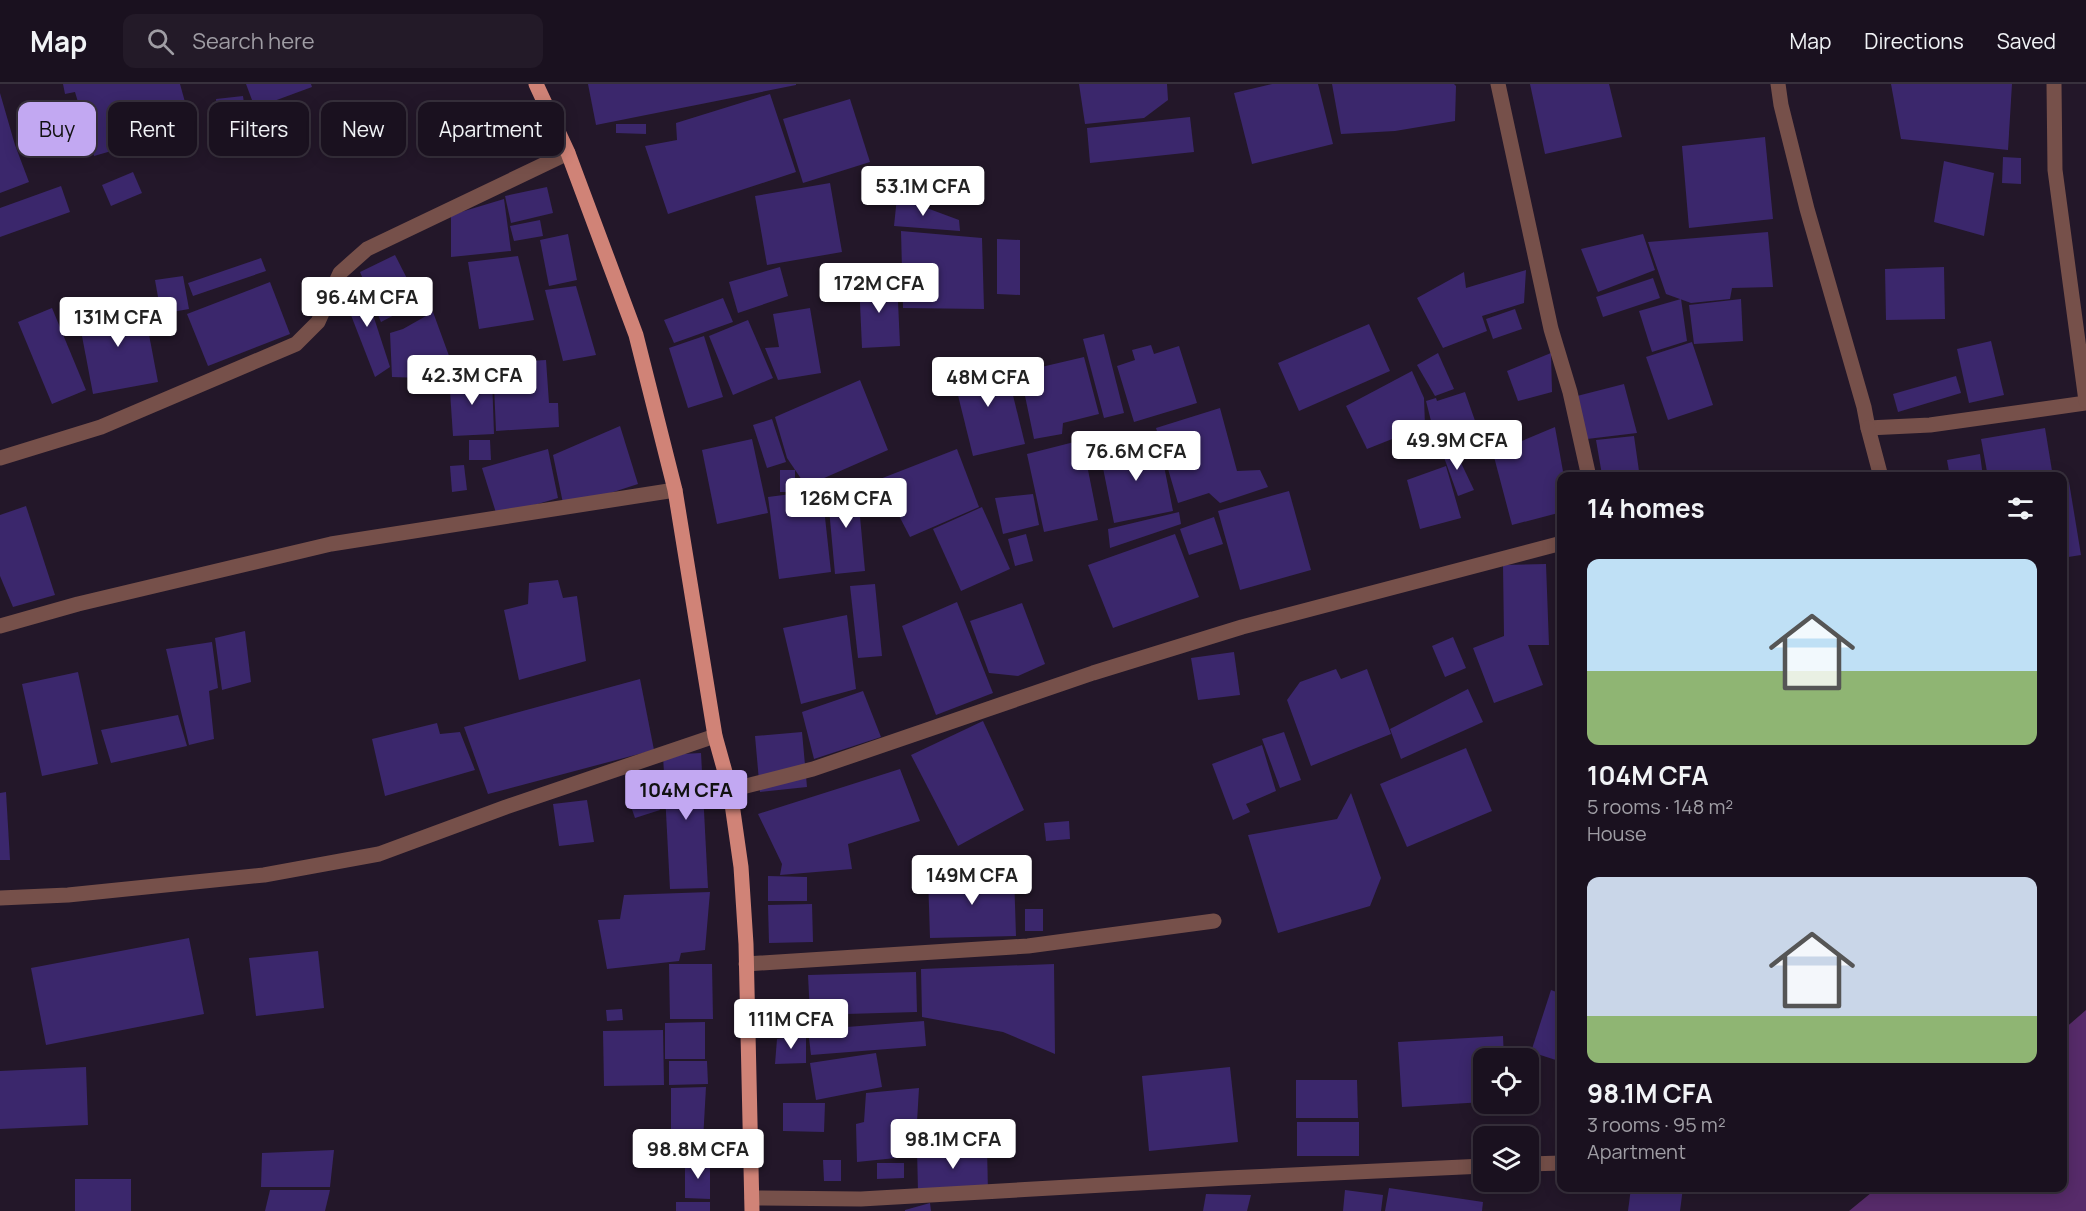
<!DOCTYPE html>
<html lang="en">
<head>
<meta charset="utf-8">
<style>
  :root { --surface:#1a111f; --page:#231a28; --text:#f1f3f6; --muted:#9f9da4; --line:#38313d; --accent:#c2a8f2 }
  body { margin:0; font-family:Manrope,sans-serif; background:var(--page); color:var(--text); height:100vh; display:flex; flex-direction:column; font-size:22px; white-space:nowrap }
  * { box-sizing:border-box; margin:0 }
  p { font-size:20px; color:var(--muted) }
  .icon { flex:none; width:33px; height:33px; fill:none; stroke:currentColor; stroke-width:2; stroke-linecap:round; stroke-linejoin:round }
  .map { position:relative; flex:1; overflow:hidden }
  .details { position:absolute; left:1557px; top:388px; width:510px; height:720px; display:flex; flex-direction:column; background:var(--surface); border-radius:12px; box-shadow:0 3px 15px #0003,0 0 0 2px var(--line) }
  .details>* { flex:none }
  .hud { position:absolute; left:18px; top:18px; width:570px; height:54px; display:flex; gap:12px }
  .tools { position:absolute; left:1473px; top:964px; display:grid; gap:12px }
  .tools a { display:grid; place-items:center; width:66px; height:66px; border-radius:12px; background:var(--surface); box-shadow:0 3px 15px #0003,0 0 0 2px var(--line); font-size:30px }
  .price { position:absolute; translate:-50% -51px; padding:0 14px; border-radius:6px; background:#fff; color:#222; font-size:20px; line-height:39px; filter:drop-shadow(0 2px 3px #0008) }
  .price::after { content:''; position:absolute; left:50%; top:36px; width:18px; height:14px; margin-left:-9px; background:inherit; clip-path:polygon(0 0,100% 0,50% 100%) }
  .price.current { background:var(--accent); color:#111 }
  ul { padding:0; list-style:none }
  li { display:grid; align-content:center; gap:12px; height:318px; padding:0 30px }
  li span { display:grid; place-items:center; height:186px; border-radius:12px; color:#555 }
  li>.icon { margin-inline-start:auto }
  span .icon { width:108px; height:108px; fill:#fffc; stroke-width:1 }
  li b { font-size:26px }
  h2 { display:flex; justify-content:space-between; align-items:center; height:72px; padding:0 30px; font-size:26px }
  .chip { padding:0 21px; border-radius:12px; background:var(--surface); box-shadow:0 3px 15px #0003,0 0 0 2px var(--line); font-size:21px; line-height:54px }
  .chip.current { background:var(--accent); color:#111 }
  header { display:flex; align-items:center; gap:36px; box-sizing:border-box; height:84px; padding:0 30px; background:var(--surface); border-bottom:2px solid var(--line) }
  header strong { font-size:28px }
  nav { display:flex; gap:33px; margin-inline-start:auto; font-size:21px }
  .search { width:420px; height:54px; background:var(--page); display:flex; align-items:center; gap:15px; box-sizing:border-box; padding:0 21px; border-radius:12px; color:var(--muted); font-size:22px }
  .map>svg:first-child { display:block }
  .green { fill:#572b6a }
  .building { fill:#3b276c }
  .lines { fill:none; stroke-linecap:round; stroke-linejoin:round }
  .minor { stroke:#76504a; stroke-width:15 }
  .major { stroke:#d08377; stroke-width:15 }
</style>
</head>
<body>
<header>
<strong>Map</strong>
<div class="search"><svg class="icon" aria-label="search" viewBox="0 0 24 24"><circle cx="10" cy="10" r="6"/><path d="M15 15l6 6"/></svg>Search here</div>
<nav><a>Map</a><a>Directions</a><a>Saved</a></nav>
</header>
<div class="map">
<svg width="2086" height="1127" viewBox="0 0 2086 1127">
  <rect width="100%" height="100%" fill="#231729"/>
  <path class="green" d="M2086,926v201h-237l28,-23h185l1,-158z"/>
  <g class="building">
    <path d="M63,0h117l5,18 -12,3 8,26 -87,25 -19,-64 -10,2z"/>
    <path d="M246,0h65l1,3 -57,21z"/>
    <path d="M588,0h208v1l-200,40z"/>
    <path d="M1079,0h88l1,16 -24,18 -59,6z"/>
    <path d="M1272,0h46l15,60 -81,20 -18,-71z"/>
    <path d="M1332,0h122l2,2 -1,35 -60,10 -54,3z"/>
    <path d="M1530,0h79l13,53 -77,17z"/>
    <path d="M1891,0h121l-4,66 -107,-11z"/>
    <path d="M0,9l15,52 14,37 -29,11z"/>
    <path d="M770,10l26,78 -128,42 -23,-68 32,-6 -1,-17z"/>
    <path d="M243,12l3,21 -28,3 -2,-21z"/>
    <path d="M850,15l20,63 -67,21 -20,-64z"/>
    <path d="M1190,33l4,35 -104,11 -3,-35z"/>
    <path d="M616,40h30v10l-30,-1z"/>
    <path d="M1765,53l8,82 -84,9 -7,-82z"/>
    <path d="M2003,73l18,1v26l-19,-1z"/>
    <path d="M1944,77l50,12 -10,63 -50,-14z"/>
    <path d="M133,88l9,21 -31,13 -9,-21z"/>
    <path d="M830,99l12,69 -75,13 -12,-69z"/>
    <path d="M61,102l9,26 -70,25v-29z"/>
    <path d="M547,103l6,26 -42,10 -6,-27z"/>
    <path d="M897,113l62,23 1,11 -66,-5z"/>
    <path d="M504,115l7,52 -60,6v-42z"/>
    <path d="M540,136l3,16 -29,5 -4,-15z"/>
    <path d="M901,147l81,7 2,71 -81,-1z"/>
    <path d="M1768,148l5,55 -41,1 -2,11 -39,4 -25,-9 -18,-52z"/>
    <path d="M568,150l9,46 -28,6 -9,-46z"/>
    <path d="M1643,150l12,36 -57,22 -17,-43z"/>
    <path d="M997,155l23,1v55l-23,-1z"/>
    <path d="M395,171l24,47 -38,20 -21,-50z"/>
    <path d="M518,172l16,64 -55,9 -11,-67z"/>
    <path d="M261,174l5,13 -73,25 -5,-13z"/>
    <path d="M780,183l8,29 -50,17 -9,-31z"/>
    <path d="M1944,183l1,52 -59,1 -1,-51z"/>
    <path d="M1526,186l-2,33 -42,13 5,15 -44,17 -26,-50 47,-26 2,16z"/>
    <path d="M183,192l6,33 -28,5 -6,-34z"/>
    <path d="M1653,194l7,20 -57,19 -7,-20z"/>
    <path d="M897,195l3,67 -38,2 -3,-67z"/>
    <path d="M270,198l20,52 -82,32 -21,-52z"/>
    <path d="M363,200l27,83 -15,10 -33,-85z"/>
    <path d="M576,202l20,69 -33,6 -18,-71z"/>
    <path d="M723,214l10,24 -59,21 -10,-23z"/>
    <path d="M1681,215l6,42 -35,11 -13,-41z"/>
    <path d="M1741,215l2,42 -49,3 -5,-39z"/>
    <path d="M143,219l15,79 -65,12 -15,-79z"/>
    <path d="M52,224l34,82 -34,14 -34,-82z"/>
    <path d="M810,224l11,65 -43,7 -13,-32 14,-1 -6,-33z"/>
    <path d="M1515,225l7,20 -29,10 -7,-20z"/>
    <path d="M433,228l19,52 -29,14 -31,-1 -2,-44 13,-4z"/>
    <path d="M748,236l25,58 -40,17 -24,-59z"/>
    <path d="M1369,240l21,47 -91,40 -21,-48z"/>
    <path d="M1104,250l20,79 -20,5 -21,-79z"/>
    <path d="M704,252l19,61 -35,11 -19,-60z"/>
    <path d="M1991,257l13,54 -35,8 -12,-54z"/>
    <path d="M1692,258l21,63 -45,15 -22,-63z"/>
    <path d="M1151,261l3,9 25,-8 18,57 -63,19 -17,-56 18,-6 -3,-10z"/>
    <path d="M1438,269l16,36 -19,7 -18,-31z"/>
    <path d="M1551,269l1,39 -34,9 -11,-30z"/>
    <path d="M1084,273l15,57 -36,9 -1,11 -28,5 -14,-67z"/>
    <path d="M1004,275l21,85 -52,12 -21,-85z"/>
    <path d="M546,276l3,43h9l1,24 -63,4 -3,-68z"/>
    <path d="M1412,287l12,27 1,28 -58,23 -21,-43z"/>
    <path d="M1956,292l5,17 -63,19 -5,-18z"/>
    <path d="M449,293l43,1 2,56 -41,2z"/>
    <path d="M860,296l28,70 -82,36 -19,-28 -12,-41z"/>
    <path d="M1624,300l13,49 -50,6 -10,-43z"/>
    <path d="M1465,308l16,46 -28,7 -11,-14 -9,-2 -7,-28 10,-3 1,3z"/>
    <path d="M1220,324l17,63 23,-1 8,17 -48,16 -11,-10 -31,10 -22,-75z"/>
    <path d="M772,335l14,43 -19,6 -14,-43z"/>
    <path d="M620,342l18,58 -74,24 -11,-53z"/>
    <path d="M1555,343l9,50h-2v35l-50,13 -19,-72z"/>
    <path d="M2045,344l8,49h-65l-7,-38z"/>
    <path d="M1634,352l5,35 -37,4 -6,-35z"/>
    <path d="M752,355l16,74 -51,11 -15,-74z"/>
    <path d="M469,356h21l1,20h-22z"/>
    <path d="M1082,356l16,80 -54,12 -17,-78z"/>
    <path d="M1159,357l14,70 -59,12 -14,-70z"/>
    <path d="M1452,360l22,46 -16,6 -17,-47z"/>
    <path d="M548,365l10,49 -61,18 -15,-48z"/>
    <path d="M957,365l22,58 -69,30 -30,-58z"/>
    <path d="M1980,370l3,23h-33l-3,-17z"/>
    <path d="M464,381l3,25 -15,2 -2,-26z"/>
    <path d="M1446,382l15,52 -41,11 -13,-49z"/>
    <rect x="780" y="386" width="15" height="22"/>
    <path d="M1837,388v5h-45v-2z"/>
    <path d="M2069,398l12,73 -19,3v-75z"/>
    <path d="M857,400l8,87 -30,3 -8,-87z"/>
    <path d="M822,406l9,82 -52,7 -11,-82z"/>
    <path d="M1289,407l22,79 -71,20 -22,-79z"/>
    <path d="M1033,410l6,31 -36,9 -8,-36z"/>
    <path d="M26,422l29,89 -42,12 -13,-31v-61z"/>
    <path d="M982,423l28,62 -49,22 -28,-62z"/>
    <path d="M1179,428l2,12 -71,24 -2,-19z"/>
    <path d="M1214,433l9,27 -34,11 -9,-26z"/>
    <path d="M1026,450l7,27 -18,5 -7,-27z"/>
    <path d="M1175,450l24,63 -86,31 -25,-63z"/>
    <path d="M1546,480l3,81h-21l15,40 -49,18 -21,-55 31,-12 -1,-71z"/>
    <path d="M558,496l5,18 14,-2 9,65 -67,19 -15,-70 24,-6 1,-21z"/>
    <path d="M875,500l7,72 -24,2 -8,-72z"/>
    <path d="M957,518l36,91 -57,22 -34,-89z"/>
    <path d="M1022,519l23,61 -27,12 -29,-3 -19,-52z"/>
    <path d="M847,531l9,74 -55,15 -18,-76z"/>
    <path d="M245,547l6,51 -29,8 -7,-52z"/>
    <path d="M1453,553l13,31 -21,9 -13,-31z"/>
    <path d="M212,558l6,46 -9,3 5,48 -25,6 -23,-96z"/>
    <path d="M1234,568l6,43 -42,5 -7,-42z"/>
    <path d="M1336,585l5,10 26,-10 24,65 -80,32 -24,-66 13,-18z"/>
    <path d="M78,588l20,92 -56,12 -20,-92z"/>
    <path d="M640,595l14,71 -166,44 -24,-67z"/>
    <path d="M1468,605l15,33 -82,37 -11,-30z"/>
    <path d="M863,607l18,46 -67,22 -12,-47z"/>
    <path d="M178,631l9,31 -76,17 -10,-33z"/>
    <path d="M983,637l41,89 -66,36 -47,-91z"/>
    <path d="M437,639l3,11 20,-2 15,38 -90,26 -13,-57z"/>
    <path d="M802,648l5,55 -47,5 -5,-56z"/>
    <path d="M1284,648l17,48 -21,8 -18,-49z"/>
    <path d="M1262,661l14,46 -30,13 4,8 -17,8 -21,-56z"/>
    <path d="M1466,664l26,63 -85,36 -27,-63z"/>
    <path d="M701,669l7,135 -38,1 -7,-134z"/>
    <path d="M900,685l20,52 -72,23 4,25 -72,6 2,-11 -24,-50z"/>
    <path d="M652,701l8,25 -25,8 -9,-26z"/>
    <path d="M6,708l4,68h-10v-67z"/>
    <path d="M1351,709l30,85 -11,28 -92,27 -30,-98 89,-16z"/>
    <path d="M587,716l7,42 -35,4 -6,-42z"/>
    <path d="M1069,737l1,18 -24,2 -2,-18z"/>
    <path d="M1014,790l2,62 -86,2 -2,-62z"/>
    <path d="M768,792l39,1v24h-39z"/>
    <path d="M710,808l-5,58 -24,3 -2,8 -72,8 -9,-49 22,-1 4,-24z"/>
    <path d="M812,820l1,38 -44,1 -1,-38z"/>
    <rect x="1025" y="825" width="18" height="22"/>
    <path d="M189,854l15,76 -158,31 -15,-77z"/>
    <path d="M318,867l6,57 -68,8 -7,-58z"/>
    <path d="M669,880h43l1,55h-43z"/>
    <path d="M1054,880l1,90 -52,-22 -81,-15 -1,-48z"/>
    <path d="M916,888l1,40 -107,3 -2,-40z"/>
    <path d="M1551,906l11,4v68l-31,-10z"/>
    <path d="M622,925l1,11 -16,1 -1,-11z"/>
    <path d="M924,937l2,25 -115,9 -3,-25z"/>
    <path d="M705,938v37h-40v-36z"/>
    <path d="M663,946l1,55 -60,1 -1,-55z"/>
    <path d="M806,951v28l-31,1 2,-25z"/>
    <path d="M1503,952l1,23h-20v43l-82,5 -4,-65z"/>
    <path d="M876,969l6,34 -66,13 -6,-37z"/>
    <path d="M669,977h38l1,23 -39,1z"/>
    <path d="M86,983l2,58 -88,4v-58z"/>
    <path d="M1230,983l8,75 -89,9 -7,-75z"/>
    <path d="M1296,996h61l1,38h-62z"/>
    <path d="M706,1003l-4,71 -31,2v-72z"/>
    <path d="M919,1004l-4,68 -58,6 -1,-38 8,-2 2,-29z"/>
    <path d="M783,1019h42l-1,29 -41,-1z"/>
    <rect x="1297" y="1038" width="62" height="34"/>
    <path d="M987,1063l1,45h-70l-1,-44z"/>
    <path d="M334,1066l-4,37h-69l1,-34z"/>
    <path d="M823,1076h18v21h-17z"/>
    <path d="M685,1077h25v38l-25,-1z"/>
    <path d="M877,1079h27v15l-27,1z"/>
    <rect x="75" y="1095" width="56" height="32"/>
    <path d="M1389,1104l94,14 -1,9h-97z"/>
    <path d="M1631,1104h52l-3,23h-52z"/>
    <path d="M270,1106h60l-5,21h-60z"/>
    <path d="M1345,1106l38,5 -2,16h-38z"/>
    <path d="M1206,1110l45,1 -4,16h-44z"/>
    <rect x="676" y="1118" width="34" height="9"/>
    <path d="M930,1119l1,8h-26v-1z"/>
  </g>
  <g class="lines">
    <g class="minor">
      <path d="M1498,0l53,245 19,63 19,85"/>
      <path d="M1778,0l3,21 26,104 57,198 4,21 62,-3 156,-22"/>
      <path d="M2054,0l1,86 31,231"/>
      <path d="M1868,344l13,49"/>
      <path d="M0,374l101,-31 195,-83 22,-22 22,-49 27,-24 201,-96"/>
      <path d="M0,542l78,-22 253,-60 344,-54"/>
      <path d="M730,706l83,-21 280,-96 149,-46 320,-84"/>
      <path d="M0,814l68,-3 196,-20 115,-21 127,-47 209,-71"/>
      <path d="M746,880l282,-18 186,-25"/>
      <path d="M1528,1080l34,-1"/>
      <path d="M752,1114l109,1 366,-21 257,-12"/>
    </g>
    <path class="major" d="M536,0l32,69 68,182 39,155 40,246 15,54 11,77 5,77 6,267"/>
  </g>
</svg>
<div class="tools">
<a><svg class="icon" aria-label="locate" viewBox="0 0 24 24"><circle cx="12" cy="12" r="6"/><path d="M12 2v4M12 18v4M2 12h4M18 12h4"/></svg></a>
<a><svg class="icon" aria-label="layers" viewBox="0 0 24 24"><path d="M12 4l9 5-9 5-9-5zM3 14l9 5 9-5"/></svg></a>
</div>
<b class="price" style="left:923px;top:133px">53.1M CFA</b>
<b class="price" style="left:879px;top:230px">172M CFA</b>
<b class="price" style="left:367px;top:244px">96.4M CFA</b>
<b class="price" style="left:118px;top:264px">131M CFA</b>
<b class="price" style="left:472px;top:322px">42.3M CFA</b>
<b class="price" style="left:988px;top:324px">48M CFA</b>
<b class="price" style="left:1457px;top:387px">49.9M CFA</b>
<b class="price" style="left:1136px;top:398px">76.6M CFA</b>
<b class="price" style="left:846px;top:445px">126M CFA</b>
<b class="price current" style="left:686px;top:737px">104M CFA</b>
<b class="price" style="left:972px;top:822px">149M CFA</b>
<b class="price" style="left:791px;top:966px">111M CFA</b>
<b class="price" style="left:953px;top:1086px">98.1M CFA</b>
<b class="price" style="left:698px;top:1096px">98.8M CFA</b>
<div class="hud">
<a class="chip current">Buy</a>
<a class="chip">Rent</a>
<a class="chip">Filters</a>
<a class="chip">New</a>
<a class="chip">Apartment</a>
</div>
<section class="details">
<h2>14 homes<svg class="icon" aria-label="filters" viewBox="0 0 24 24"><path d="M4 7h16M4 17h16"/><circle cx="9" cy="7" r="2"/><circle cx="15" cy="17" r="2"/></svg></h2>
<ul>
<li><span style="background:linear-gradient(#bfe0f5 60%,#8fb573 0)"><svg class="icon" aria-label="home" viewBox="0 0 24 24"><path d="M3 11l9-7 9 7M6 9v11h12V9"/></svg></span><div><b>104M CFA</b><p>5 rooms · 148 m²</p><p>House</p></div></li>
<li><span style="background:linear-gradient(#c9d6e8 75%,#8fb573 0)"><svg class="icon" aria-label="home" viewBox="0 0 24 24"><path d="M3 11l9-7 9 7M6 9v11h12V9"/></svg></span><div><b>98.1M CFA</b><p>3 rooms · 95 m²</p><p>Apartment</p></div></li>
</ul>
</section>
</div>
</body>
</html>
